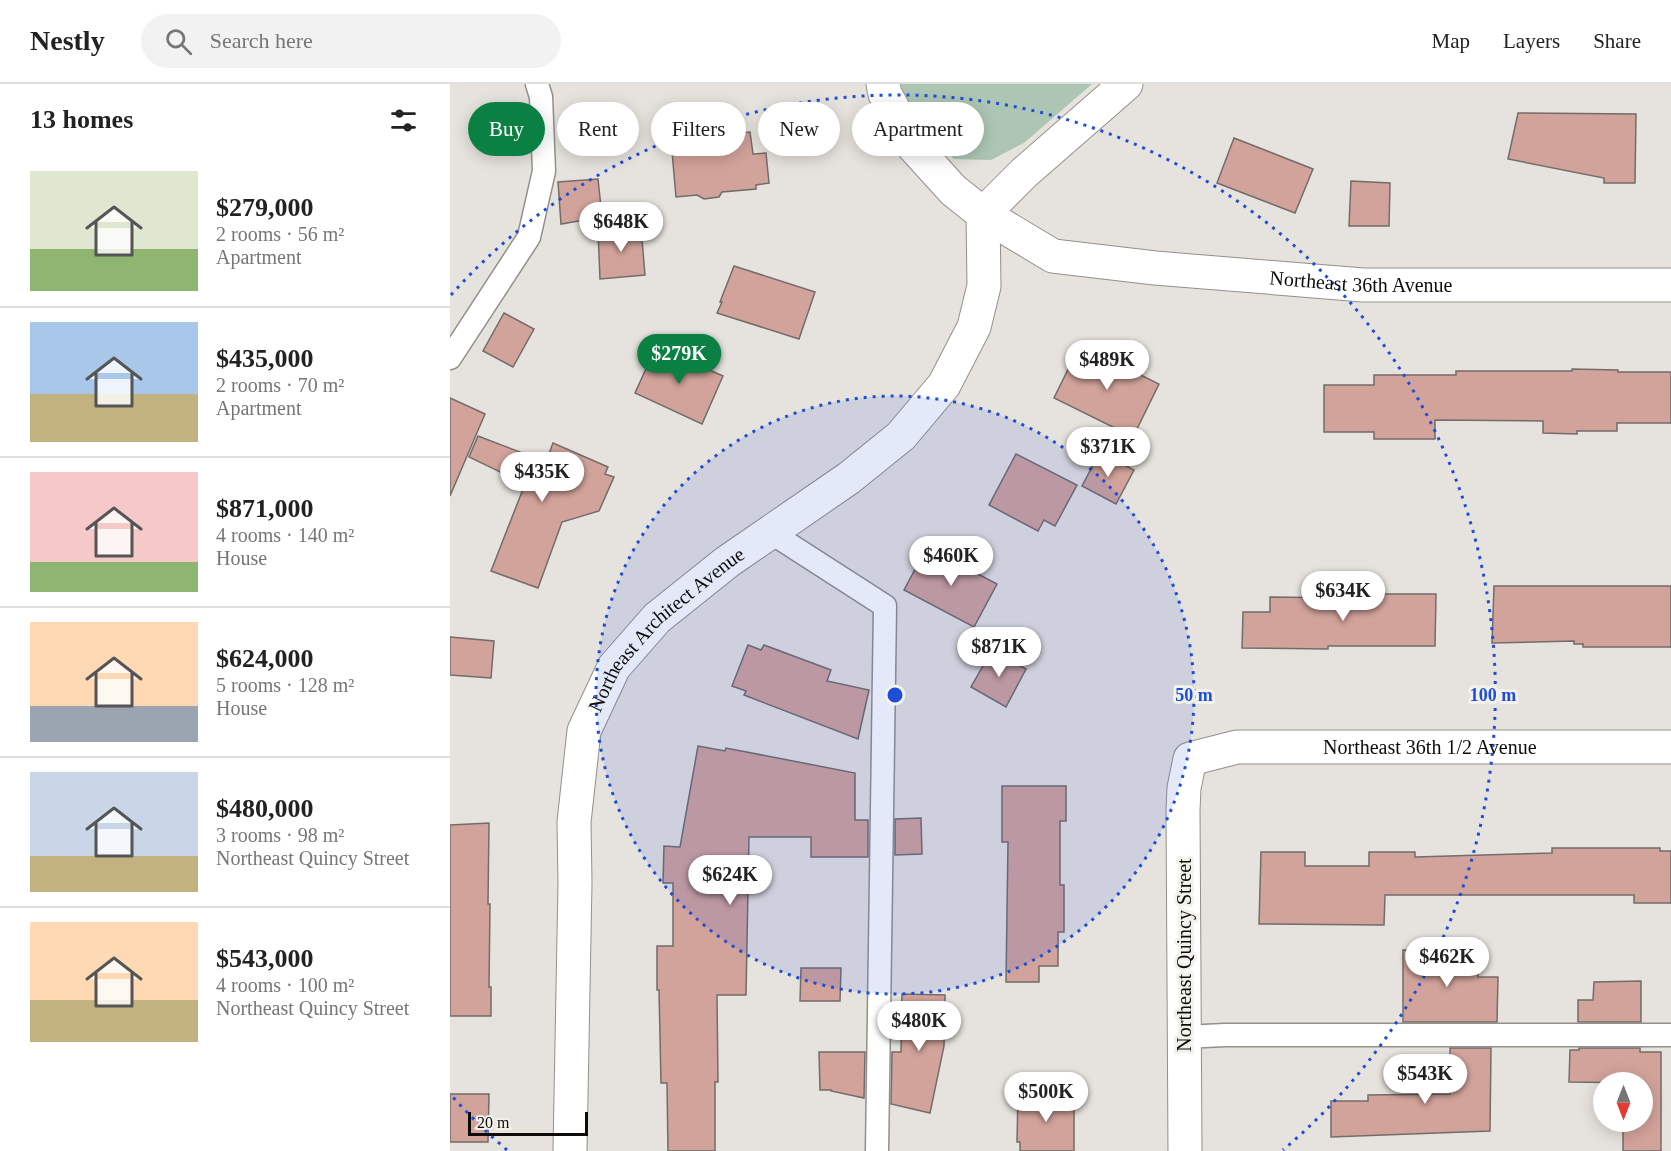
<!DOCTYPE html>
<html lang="en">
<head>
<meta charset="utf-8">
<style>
  :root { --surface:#fff; --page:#f2f2f2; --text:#222; --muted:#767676; --line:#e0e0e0; --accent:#0b8043 }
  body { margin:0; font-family:"Times New Roman",serif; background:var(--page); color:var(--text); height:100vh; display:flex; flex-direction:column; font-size:22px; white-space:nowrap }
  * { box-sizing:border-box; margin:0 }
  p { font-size:20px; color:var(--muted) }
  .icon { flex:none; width:33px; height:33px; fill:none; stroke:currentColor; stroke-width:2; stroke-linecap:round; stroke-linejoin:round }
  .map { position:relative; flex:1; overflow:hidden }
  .drawer { display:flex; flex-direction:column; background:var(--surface); width:450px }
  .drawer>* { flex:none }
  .top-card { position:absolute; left:18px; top:18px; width:570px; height:54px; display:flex; gap:12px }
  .needle { width:39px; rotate:180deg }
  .tools { position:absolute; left:1143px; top:988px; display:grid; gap:12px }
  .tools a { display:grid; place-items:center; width:60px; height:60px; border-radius:50%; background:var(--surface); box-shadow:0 3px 15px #0003; font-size:30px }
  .scale { position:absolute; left:18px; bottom:15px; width:120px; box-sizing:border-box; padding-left:6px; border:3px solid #0d0c0a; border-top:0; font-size:16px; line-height:21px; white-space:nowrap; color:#0d0c0a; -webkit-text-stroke:4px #f3f1eb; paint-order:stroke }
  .price { position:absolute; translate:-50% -51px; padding:0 14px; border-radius:21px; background:#fff; color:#222; font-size:20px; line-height:39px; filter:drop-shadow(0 2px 3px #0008) }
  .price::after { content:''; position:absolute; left:50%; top:36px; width:18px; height:14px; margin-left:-9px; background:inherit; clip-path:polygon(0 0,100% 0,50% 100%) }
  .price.selected { background:var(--accent); color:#fff }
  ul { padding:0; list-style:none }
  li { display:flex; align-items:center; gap:18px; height:150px; padding:0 30px }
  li+li { border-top:2px solid var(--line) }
  li span { display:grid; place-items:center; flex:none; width:168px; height:120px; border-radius:0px; color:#555 }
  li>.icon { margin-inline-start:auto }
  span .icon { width:72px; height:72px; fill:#fffc; stroke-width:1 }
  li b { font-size:26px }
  h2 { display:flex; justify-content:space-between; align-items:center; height:72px; padding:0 30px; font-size:26px }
  .chip { padding:0 21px; border-radius:27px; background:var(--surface); box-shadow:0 3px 15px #0003; font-size:21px; line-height:54px }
  .chip.selected { background:var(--accent); color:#fff }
  header { display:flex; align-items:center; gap:36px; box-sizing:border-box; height:84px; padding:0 30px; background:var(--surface); border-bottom:2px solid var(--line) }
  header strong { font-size:28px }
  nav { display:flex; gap:33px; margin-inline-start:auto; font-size:21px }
  .search { width:420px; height:54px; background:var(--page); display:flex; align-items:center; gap:15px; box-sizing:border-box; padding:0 21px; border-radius:33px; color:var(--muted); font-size:22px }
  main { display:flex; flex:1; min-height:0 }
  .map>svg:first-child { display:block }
  .green { fill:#adc6b3 }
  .building { fill:#d2a39b; stroke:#726c6a; stroke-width:1.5 }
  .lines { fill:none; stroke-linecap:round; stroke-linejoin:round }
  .service-casing { stroke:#93908b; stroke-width:25 }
  .minor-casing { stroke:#93908b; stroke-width:35 }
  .service { stroke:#fff; stroke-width:22 }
  .minor { stroke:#fff; stroke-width:33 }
  .ring { fill:none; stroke:#1d4ed8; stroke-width:3; stroke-dasharray:3 6 }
  .labels { text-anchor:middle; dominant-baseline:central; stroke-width:6; stroke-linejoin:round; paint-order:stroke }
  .street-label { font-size:20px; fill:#0d0c0a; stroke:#f3f1eb }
  .centre { fill:#1d4ed8; stroke:#f3f1eb; stroke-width:3 }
  .ring-label { font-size:18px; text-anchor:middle; font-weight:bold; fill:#1d4ed8; stroke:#f3f1eb; stroke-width:6; stroke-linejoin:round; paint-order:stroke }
</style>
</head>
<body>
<header>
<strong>Nestly</strong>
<div class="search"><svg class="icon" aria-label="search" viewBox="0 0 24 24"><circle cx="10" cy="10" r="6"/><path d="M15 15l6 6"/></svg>Search here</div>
<nav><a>Map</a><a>Layers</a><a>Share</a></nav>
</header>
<main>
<section class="drawer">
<h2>13 homes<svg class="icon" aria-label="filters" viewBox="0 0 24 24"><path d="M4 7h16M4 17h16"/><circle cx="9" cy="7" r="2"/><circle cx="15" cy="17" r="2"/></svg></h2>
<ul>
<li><span style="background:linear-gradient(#dfe7d0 65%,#8fb573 0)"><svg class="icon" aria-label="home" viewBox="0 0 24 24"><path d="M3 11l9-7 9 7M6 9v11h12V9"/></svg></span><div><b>$279,000</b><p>2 rooms · 56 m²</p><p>Apartment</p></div></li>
<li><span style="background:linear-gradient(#a9c7e8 60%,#c2b280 0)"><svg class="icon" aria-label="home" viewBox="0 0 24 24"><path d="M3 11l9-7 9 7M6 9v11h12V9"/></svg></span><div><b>$435,000</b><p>2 rooms · 70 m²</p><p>Apartment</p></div></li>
<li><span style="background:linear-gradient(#f6c9c9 75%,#8fb573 0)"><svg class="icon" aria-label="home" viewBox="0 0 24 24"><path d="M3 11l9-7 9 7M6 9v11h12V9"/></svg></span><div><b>$871,000</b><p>4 rooms · 140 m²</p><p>House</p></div></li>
<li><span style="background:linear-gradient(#ffd9b3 70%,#9aa5b1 0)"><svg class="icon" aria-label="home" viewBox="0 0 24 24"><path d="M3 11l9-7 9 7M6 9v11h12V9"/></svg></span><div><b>$624,000</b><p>5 rooms · 128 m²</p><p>House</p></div></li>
<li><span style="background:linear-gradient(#c9d6e8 70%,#c2b280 0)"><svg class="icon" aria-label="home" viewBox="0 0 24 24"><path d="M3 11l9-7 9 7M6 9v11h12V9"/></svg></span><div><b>$480,000</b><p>3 rooms · 98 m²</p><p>Northeast Quincy Street</p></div></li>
<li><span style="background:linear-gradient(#ffd9b3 65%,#c2b280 0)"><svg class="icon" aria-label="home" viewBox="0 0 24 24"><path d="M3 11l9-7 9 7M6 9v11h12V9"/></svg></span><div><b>$543,000</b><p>4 rooms · 100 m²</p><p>Northeast Quincy Street</p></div></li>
</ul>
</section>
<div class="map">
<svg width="1221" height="1067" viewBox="0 0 1221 1067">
  <rect width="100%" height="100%" fill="#e6e3de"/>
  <path class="green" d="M451,0h191l-68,59 -33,17 -37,-1 -36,-38 -16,-32z"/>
  <g class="building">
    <path d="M65,25l1,38h-31l-1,-37z"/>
    <path d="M1068,29l118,1 -1,69h-31v-5l-96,-19z"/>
    <path d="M300,48l3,22 13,-1 3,30 -13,2v4l-34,3 -3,5 -15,2 -7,-4 -21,2 -5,-57z"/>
    <path d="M784,54l79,31 -18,44 -78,-30z"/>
    <path d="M148,95l4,38 -41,7 -3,-42z"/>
    <path d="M901,97l39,2 -1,43h-40z"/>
    <path d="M191,144l4,47 -45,4 -2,-48z"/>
    <path d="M284,182l81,26 -16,47 -82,-26 5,-11h-2z"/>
    <path d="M54,229l30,16 -21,38 -30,-16z"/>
    <path d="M630,261l79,39 -26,53 -79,-39z"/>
    <path d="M206,263l67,29 -21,48 -67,-31z"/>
    <path d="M1122,285l46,1v2h53v51h-54v8h-40v3l-34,-1v-12l-108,-1v19h-61v-7h-50v-47h50v-10h82v-4h116z"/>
    <path d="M0,314l35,16 -35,82z"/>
    <path d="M28,352l68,26 7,-19 55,24 -3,7 9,3 -15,34 -37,11 -24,66 -47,-17 34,-87 -56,-27z"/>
    <path d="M650,368l34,18 -18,34 -34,-18z"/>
    <path d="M566,370l61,31 -22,41 -11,-6 -6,11 -49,-26z"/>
    <path d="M477,463l70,37 -23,43 -70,-37z"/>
    <path d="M1044,502h177v61h-88v-3h-9v-3l-82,2z"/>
    <path d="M897,510h89l-1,52h-107v3l-86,-1 1,-36h27v-15l77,1z"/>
    <path d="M0,553l44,4 -3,37 -41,-3z"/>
    <path d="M298,561l13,5 3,-5 67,25 -4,11 42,9 -11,49 -114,-44 2,-4 -14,-5z"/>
    <path d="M542,566l34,19 -20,38 -35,-20z"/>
    <path d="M248,662l27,5 1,-3 129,25v47h13v37h-57v-20h-62l-3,158h-29l1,87h-3v69h-47l-1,-68h-6l-2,-93h-2v-44h16v-63h-10l1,-37 16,1z"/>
    <path d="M552,702h64v35h-6v64h4v47h-6v34h-19v16h-33l2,-140h-6z"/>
    <path d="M471,734l1,36 -27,1v-36z"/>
    <path d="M39,739l-1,81h2l-1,83h2v29h-41v-191z"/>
    <path d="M1102,764h108v3h11v52h-37v-8h-249l-1,30 -125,-1 2,-72h44v14h64v-14h46v5l137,-4z"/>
    <path d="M953,866l75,2v25h20l-1,45h-94z"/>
    <path d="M351,884h40l-1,33h-40z"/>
    <path d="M1191,897v41h-63v-22h15l1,-18z"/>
    <path d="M452,910l43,1 -1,51 -14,67 -39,-9 1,-52h9z"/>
    <path d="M1000,964h41l-1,83 -159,6v-36h37v-6l82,-1z"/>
    <path d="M1129,964h61v4h21v99h-38v-29h19v-39l-73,-1 1,-32h9z"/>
    <path d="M369,968h46l-1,46 -33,-7v-1h-11z"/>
    <path d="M0,1010h39l-1,48h-38z"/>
    <path d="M568,1010l56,1v56h-54v-9h-3z"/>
  </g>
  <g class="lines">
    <g class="service-casing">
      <g id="service">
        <path d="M0,274l79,-121 15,-66 -3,-74 -4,-13"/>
        <path d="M320,448l115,74 -8,545"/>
        <path d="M734,953l41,-2h446"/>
      </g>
    </g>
    <g class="minor-casing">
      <g id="minor">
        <path id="s1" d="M433,0l2,10 29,53 39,43 30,24 70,42 102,12 208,17h308"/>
        <path id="s2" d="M120,1067l5,-269 -1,-60 10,-91 30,-64 43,-49 70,-56 122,-84 52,-42 43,-51 30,-58 10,-41 -1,-72 42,-42 101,-88"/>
        <path id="s3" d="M735,1067l-2,-341 1,-22 6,-29 47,-12h434"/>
      </g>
    </g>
    <use href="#service" class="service"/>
    <use href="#minor" class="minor"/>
  </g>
  <circle cx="445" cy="611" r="299" fill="#1d4ed8" fill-opacity=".12"/>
  <g class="ring">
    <circle cx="445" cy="611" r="299"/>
    <path d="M57 1066A598 598 0 0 1 1 1011M1 211A598 598 0 1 1 833 1066"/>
  </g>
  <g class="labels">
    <g class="street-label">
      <text stroke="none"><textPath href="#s1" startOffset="558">Northeast 36th Avenue</textPath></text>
      <text stroke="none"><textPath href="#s2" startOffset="554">Northeast Architect Avenue</textPath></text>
      <text stroke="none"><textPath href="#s3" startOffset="634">Northeast 36th 1/2 Avenue</textPath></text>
      <text transform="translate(734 871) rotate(-90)">Northeast Quincy Street</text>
    </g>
  </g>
  <circle cx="445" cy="611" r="9" class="centre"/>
  <g class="ring-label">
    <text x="744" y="617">50 m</text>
    <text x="1043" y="617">100 m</text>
  </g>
</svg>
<div class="tools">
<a><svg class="needle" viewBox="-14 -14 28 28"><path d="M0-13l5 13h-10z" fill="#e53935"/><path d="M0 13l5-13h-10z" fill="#767676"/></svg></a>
</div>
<div class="scale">20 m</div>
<b class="price" style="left:171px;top:169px">$648K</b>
<b class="price selected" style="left:229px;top:301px">$279K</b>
<b class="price" style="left:657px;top:307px">$489K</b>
<b class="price" style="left:658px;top:394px">$371K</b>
<b class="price" style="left:92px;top:419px">$435K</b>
<b class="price" style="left:501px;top:503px">$460K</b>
<b class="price" style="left:893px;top:538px">$634K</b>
<b class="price" style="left:549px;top:594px">$871K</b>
<b class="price" style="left:280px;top:822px">$624K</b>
<b class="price" style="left:997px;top:904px">$462K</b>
<b class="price" style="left:469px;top:968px">$480K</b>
<b class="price" style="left:975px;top:1021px">$543K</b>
<b class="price" style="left:596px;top:1039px">$500K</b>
<div class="top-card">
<a class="chip selected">Buy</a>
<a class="chip">Rent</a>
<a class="chip">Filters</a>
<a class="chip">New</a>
<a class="chip">Apartment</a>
</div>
</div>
</main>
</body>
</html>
